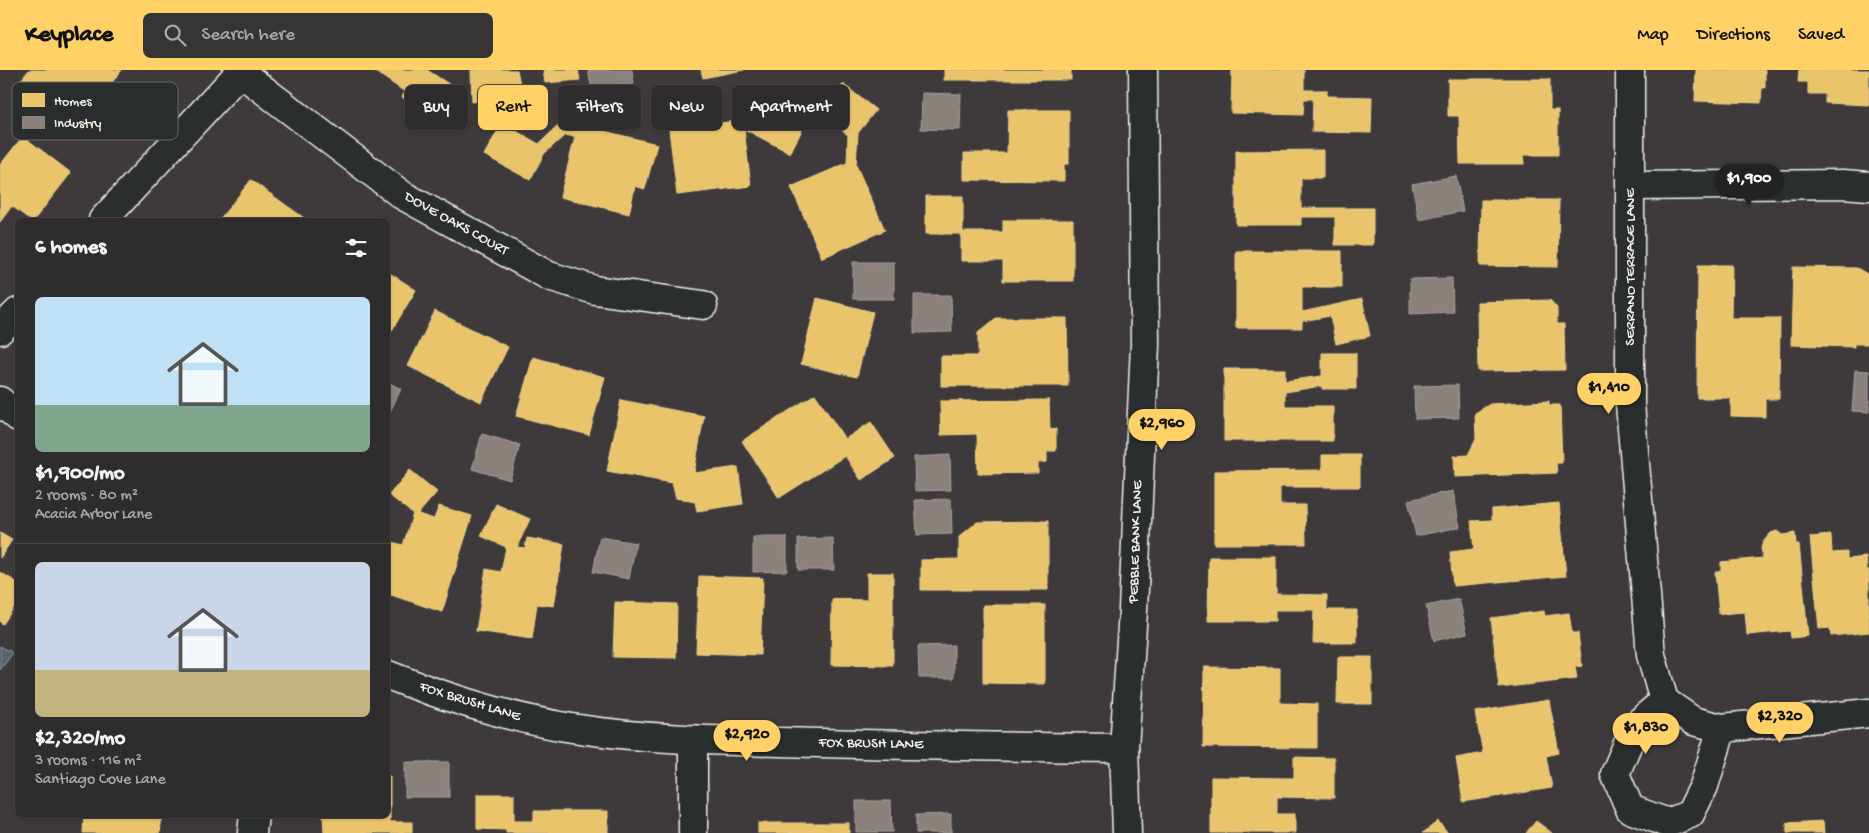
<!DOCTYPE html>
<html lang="en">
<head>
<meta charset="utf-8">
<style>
  :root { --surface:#2e2c2c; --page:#363434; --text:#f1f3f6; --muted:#a7a7a9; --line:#494848; --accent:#ffd166 }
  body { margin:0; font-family:"Gochi Hand",sans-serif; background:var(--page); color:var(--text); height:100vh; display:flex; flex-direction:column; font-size:19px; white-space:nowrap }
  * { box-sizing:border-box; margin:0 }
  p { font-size:16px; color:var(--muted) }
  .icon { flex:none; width:28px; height:28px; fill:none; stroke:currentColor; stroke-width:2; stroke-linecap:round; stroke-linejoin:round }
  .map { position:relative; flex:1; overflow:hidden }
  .details { position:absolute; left:15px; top:148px; width:375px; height:600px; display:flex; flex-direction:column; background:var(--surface); border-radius:8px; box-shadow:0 1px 4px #0004,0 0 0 1px var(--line) }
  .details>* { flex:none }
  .hud { position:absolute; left:405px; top:15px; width:475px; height:45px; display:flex; gap:10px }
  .price { position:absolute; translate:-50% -42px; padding:0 11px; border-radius:18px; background:var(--accent); color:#111; font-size:16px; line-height:32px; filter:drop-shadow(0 1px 2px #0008) }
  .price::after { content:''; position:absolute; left:50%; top:30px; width:15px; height:11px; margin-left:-8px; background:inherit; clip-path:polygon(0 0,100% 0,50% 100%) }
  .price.on { background:#222; color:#fff }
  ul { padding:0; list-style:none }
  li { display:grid; align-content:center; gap:10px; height:265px; padding:0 20px }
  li+li { border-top:1px solid var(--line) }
  li span { display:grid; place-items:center; height:155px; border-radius:8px; color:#555 }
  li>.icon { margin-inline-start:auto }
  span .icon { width:90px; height:90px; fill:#fffc; stroke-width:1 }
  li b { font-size:21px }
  h2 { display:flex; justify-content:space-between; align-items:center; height:60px; padding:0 20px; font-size:21px }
  .chip { padding:0 18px; border-radius:8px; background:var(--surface); box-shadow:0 1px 4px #0004,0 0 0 1px var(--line); font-size:18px; line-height:45px }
  .chip.on { background:var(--accent); color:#111 }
  header { display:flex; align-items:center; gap:30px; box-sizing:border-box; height:70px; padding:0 25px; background:var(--accent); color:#111 }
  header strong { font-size:24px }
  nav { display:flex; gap:28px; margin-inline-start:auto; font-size:18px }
  .search { width:350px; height:45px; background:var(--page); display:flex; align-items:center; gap:12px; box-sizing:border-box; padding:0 18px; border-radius:8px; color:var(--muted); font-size:19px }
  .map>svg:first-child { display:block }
  .water { fill:#526374; stroke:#939ca2 }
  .homes { fill:#e9c46a; stroke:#ecd290 }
  .industry { fill:#8a817c; stroke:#aaa39c }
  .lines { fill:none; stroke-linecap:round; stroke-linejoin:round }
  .minor-casing { stroke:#f4f1e8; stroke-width:31 }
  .minor { stroke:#2a2d2e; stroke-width:28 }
  .labels { text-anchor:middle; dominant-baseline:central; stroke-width:5; stroke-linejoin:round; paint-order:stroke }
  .street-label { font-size:15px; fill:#f4f1e8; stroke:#2a2d2e }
  .key { fill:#2a2d2e; stroke:#676866; stroke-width:1 }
  .key-label { font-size:14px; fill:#f4f1e8 }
</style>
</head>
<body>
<header>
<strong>Keyplace</strong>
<div class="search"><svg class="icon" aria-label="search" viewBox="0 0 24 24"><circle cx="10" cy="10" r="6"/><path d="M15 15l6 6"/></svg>Search here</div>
<nav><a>Map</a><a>Directions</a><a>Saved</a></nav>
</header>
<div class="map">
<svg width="1869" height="763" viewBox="0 0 1869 763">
  <rect width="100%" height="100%" fill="#3e3a3b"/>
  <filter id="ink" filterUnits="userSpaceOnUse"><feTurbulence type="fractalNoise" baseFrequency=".02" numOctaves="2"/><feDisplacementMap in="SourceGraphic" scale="10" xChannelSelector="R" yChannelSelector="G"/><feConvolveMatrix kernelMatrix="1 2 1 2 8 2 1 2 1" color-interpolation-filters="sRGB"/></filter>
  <g filter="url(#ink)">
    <path class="water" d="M0,576l13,7 -13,17z"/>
    <g class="homes">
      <path d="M29,0h93l-45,56 -57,-45z"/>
      <path d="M373,0h54l28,18 -21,31 -32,-22 3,-5z"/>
      <path d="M471,0h46l5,24 -50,8z"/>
      <path d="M543,0h35l2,10 -35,3z"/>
      <path d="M701,0h43l-41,8z"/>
      <rect x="944" y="0" width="127" height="10"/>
      <path d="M1232,0h72v20h23v6l45,1 -1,36 -59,-1 1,-33h-9l-1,16 -72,-2z"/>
      <path d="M1696,0h69v18h-3l-1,15 -66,-2z"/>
      <path d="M1799,0h70v35l-44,-2v-9h-17v-12h-10z"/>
      <path d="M1448,9h102v31h8v45h-34v9h-64l-1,-48h-11z"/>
      <path d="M843,14l33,26 -18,23 -2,32 29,65 -63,28 -31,-71 56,-24 1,-28 -27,-21z"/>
      <path d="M755,17l55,28 -20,38 -46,-24 7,57 -74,9 -8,-66 68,-8z"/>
      <path d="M1008,40h61v54h-5v17l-100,-1v-27h43z"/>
      <path d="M563,51l94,23 -12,45 -10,-3 -6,28 -69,-17 15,-60 -10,-2 -21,19 -14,26 -46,-25 18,-32 37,21z"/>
      <path d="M23,66l48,37 -37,47h-4l-18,-14 -12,16v-57z"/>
      <path d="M1323,80v28h-22v30h72v37h-38v-28h-34v8h-65v-74z"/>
      <path d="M251,110l56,40h-88z"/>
      <path d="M926,126h37v36h40v-12h70v61h-70v-20h-42v-27h-35z"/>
      <path d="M1481,130h78l-1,67 -78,-1z"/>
      <path d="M1236,181h106v36h-40v25l60,-13 8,37 -34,8 -6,-28 -28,5v7h-66z"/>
      <path d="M1698,195h34l-1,53h49l-1,81h-14v18l-34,-1v-18h-34z"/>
      <path d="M1793,197l64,1 12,7 -2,69h-13v3l-63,-2z"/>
      <path d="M388,202l28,18 -28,47z"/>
      <path d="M817,228l56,14 -16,65 -56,-13z"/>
      <path d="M1550,230l7,8v16h7l1,46 -87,1 -1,-69z"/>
      <path d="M435,241l73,36 -27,55 -73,-36z"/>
      <path d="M996,248h71l1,68h-127v-30h37v-23z"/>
      <path d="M1322,283h34v36h-34v-3l-37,6v14h48v35h-109v-72h61v12l37,-5z"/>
      <path d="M533,287l72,20 -16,58 -73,-19z"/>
      <path d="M815,324l30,45 26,-17 24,36 -34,22 -16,-24 -66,42 -37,-57z"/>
      <path d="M621,330l83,16 -10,57 44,-6 5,37 -46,7 -2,-9 -19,-4 -4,-15 -65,-12z"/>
      <path d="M1049,330l1,29h6v22h-9v11l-9,1v10l-60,1 -1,-40 -36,1 -1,-34z"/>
      <path d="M1549,331v4h11l2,58h-6l1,10 -102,4 -1,-21 14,-1 8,-16 -1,-26 15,-9z"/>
      <path d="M1322,385h38v32h-80v18h25l1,39h-92v-73l108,-1z"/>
      <path d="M410,400l27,22 -19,22 16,5 5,-13 33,10 -30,96 -54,-18v-53l15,4 10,-31 -24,-19z"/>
      <path d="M1559,433l7,73 -113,10 -3,-34 24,-3 -3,-28 21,-1v-11z"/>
      <path d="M496,434l34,15 -13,28 8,1 2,-10 37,6 -10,62 -17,-2 -5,35 -56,-8 10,-62 15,3 5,-25 -25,-11z"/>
      <path d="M1048,451v69h-127v-30l38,-1v-22l18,-15z"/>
      <path d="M1777,461l5,4 13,-2 1,11h3l9,92 -17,2 -1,-7 -43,4 -2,-23 -26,2 -4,-42 6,-1v-9l42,-4 -2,-10 2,-6 8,-9z"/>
      <path d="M0,463l12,7 -12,18z"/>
      <path d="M1831,465l1,18 15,-1v7l19,-2 1,13h2v62l-38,4 -1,-8 -11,1 -9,-92z"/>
      <path d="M1209,487h67v37l51,1v15h30v33h-44l1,-33h-39v11h-67z"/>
      <path d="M0,502l18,11v18l-15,23 -3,-2z"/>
      <path d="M867,503h26v93l-62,-1 1,-66 35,1z"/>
      <path d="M699,506l64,2 -3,77 -64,-2z"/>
      <path d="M615,532l62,2 -1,54 -63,-1z"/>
      <path d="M983,535h62v79l-62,-1z"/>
      <path d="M1544,541l1,5 24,-3 3,20h6l4,33 -7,1 2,12 -78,9 -8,-70z"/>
      <path d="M1338,587h34v47h-35z"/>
      <path d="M1204,597l76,1v35l37,1v44l-114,-1z"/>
      <path d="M1549,630l10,53 -13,3 6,32 -89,14 -7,-44 27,-5 -8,-41z"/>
      <path d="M1294,687l40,1v40l-57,-1v17h18v19h-84v-56l83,1z"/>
      <path d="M388,706h2v46h22v11h-88l-1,-18h65z"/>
      <path d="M477,724h37v27h20v-10h74v22h-102v-3l-29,-1z"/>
      <path d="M84,745h78l-2,18h-77z"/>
      <path d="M1438,751l10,12h-25z"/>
      <path d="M1536,751l16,12h-26z"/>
      <path d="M1823,751l1,12h-37v-10z"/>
      <rect x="758" y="753" width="91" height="10"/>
    </g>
    <g class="industry">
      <path d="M588,0h44l2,14 -42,6z"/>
      <path d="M922,23l39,1 -1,36 -39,-1z"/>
      <path d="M1456,106l7,35 -44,9 -7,-36z"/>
      <rect x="853" y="192" width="41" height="37"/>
      <path d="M1452,208l1,34 -43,2v-35z"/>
      <path d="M914,225h37l1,37 -38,1z"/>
      <path d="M1855,300l14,1v41l-17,-1z"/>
      <path d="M388,312l13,7 -13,27z"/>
      <path d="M1458,315l1,33 -44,1 -1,-33z"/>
      <path d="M482,364l38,11 -10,35 -38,-11z"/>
      <path d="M950,385l1,35 -36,1 -1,-34z"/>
      <path d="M1453,421l7,36 -44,9 -8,-36z"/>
      <path d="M951,429l1,35 -35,1 -2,-35z"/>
      <path d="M600,467l36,6 -7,36 -36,-7z"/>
      <path d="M753,467h34v34l-34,1z"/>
      <path d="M833,468l1,32h-36v-31z"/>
      <path d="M1459,529l8,34 -33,8 -8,-35z"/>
      <path d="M954,575v33h-35l-1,-32z"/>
      <rect x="405" y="692" width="44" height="35"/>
      <path d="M856,731h35l1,31h-36z"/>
      <path d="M951,744v19h-35v-18z"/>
    </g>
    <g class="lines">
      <g class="minor-casing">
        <g id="minor">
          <path d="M1630,0v334l21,251 13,46 29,20 29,7 147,-15"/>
          <path d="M240,2l162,123 147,81 46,14 108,15"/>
          <path d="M1631,116l212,-2 26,2"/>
          <path d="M103,150l139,-150"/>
          <path d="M0,260l18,-18"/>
          <path d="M0,331l18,16"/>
          <path d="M388,605c59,23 121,43 184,53 83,13 166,13 249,15 101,3 202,4 303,5"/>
          <path d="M1664,631l-22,19 -13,21 -14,33 15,35 38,14 22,-9 14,-28 18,-58"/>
          <path d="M693,670v93"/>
          <path d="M252,763l2,-18"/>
          <path d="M1127,763l-3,-85 9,-138 12,-265 -2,-275"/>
        </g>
      </g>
      <use href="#minor" class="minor"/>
    </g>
  </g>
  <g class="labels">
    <g class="street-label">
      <text transform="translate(456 154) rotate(29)">DOVE OAKS COURT</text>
      <text transform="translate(1631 197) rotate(-90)">SERRANO TERRACE LANE</text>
      <text transform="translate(1136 472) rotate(-88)">PEBBLE BANK LANE</text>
      <text transform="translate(470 632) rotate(17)">FOX BRUSH LANE</text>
      <text transform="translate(871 674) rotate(1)">FOX BRUSH LANE</text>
    </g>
  </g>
  <rect x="12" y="12" width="166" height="58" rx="8" class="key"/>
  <rect x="22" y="23" width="23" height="14" fill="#e9c46a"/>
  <rect x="22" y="46" width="23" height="13" fill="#8a817c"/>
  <g class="key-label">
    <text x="54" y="35">Homes</text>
    <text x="54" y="57">Industry</text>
  </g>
</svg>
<b class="price on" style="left:1749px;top:136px">$1,900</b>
<b class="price" style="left:1609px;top:345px">$1,410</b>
<b class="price" style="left:1162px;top:381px">$2,960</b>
<b class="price" style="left:1780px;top:674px">$2,320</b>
<b class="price" style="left:1646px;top:685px">$1,830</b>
<b class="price" style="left:747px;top:692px">$2,920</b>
<div class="hud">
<a class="chip">Buy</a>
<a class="chip on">Rent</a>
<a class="chip">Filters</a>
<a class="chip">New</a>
<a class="chip">Apartment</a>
</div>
<section class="details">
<h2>6 homes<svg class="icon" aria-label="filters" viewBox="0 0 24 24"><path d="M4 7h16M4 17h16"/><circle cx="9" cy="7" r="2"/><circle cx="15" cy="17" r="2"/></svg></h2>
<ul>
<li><span style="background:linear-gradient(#bfe0f5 70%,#7fa58c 0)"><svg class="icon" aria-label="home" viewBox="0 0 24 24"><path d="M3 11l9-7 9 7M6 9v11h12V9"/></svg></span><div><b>$1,900/mo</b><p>2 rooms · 80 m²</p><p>Acacia Arbor Lane</p></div></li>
<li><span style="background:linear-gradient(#c9d6e8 70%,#c2b280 0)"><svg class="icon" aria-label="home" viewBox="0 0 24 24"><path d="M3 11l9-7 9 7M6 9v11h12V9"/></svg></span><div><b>$2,320/mo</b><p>3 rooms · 116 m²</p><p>Santiago Cove Lane</p></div></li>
</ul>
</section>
</div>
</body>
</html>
